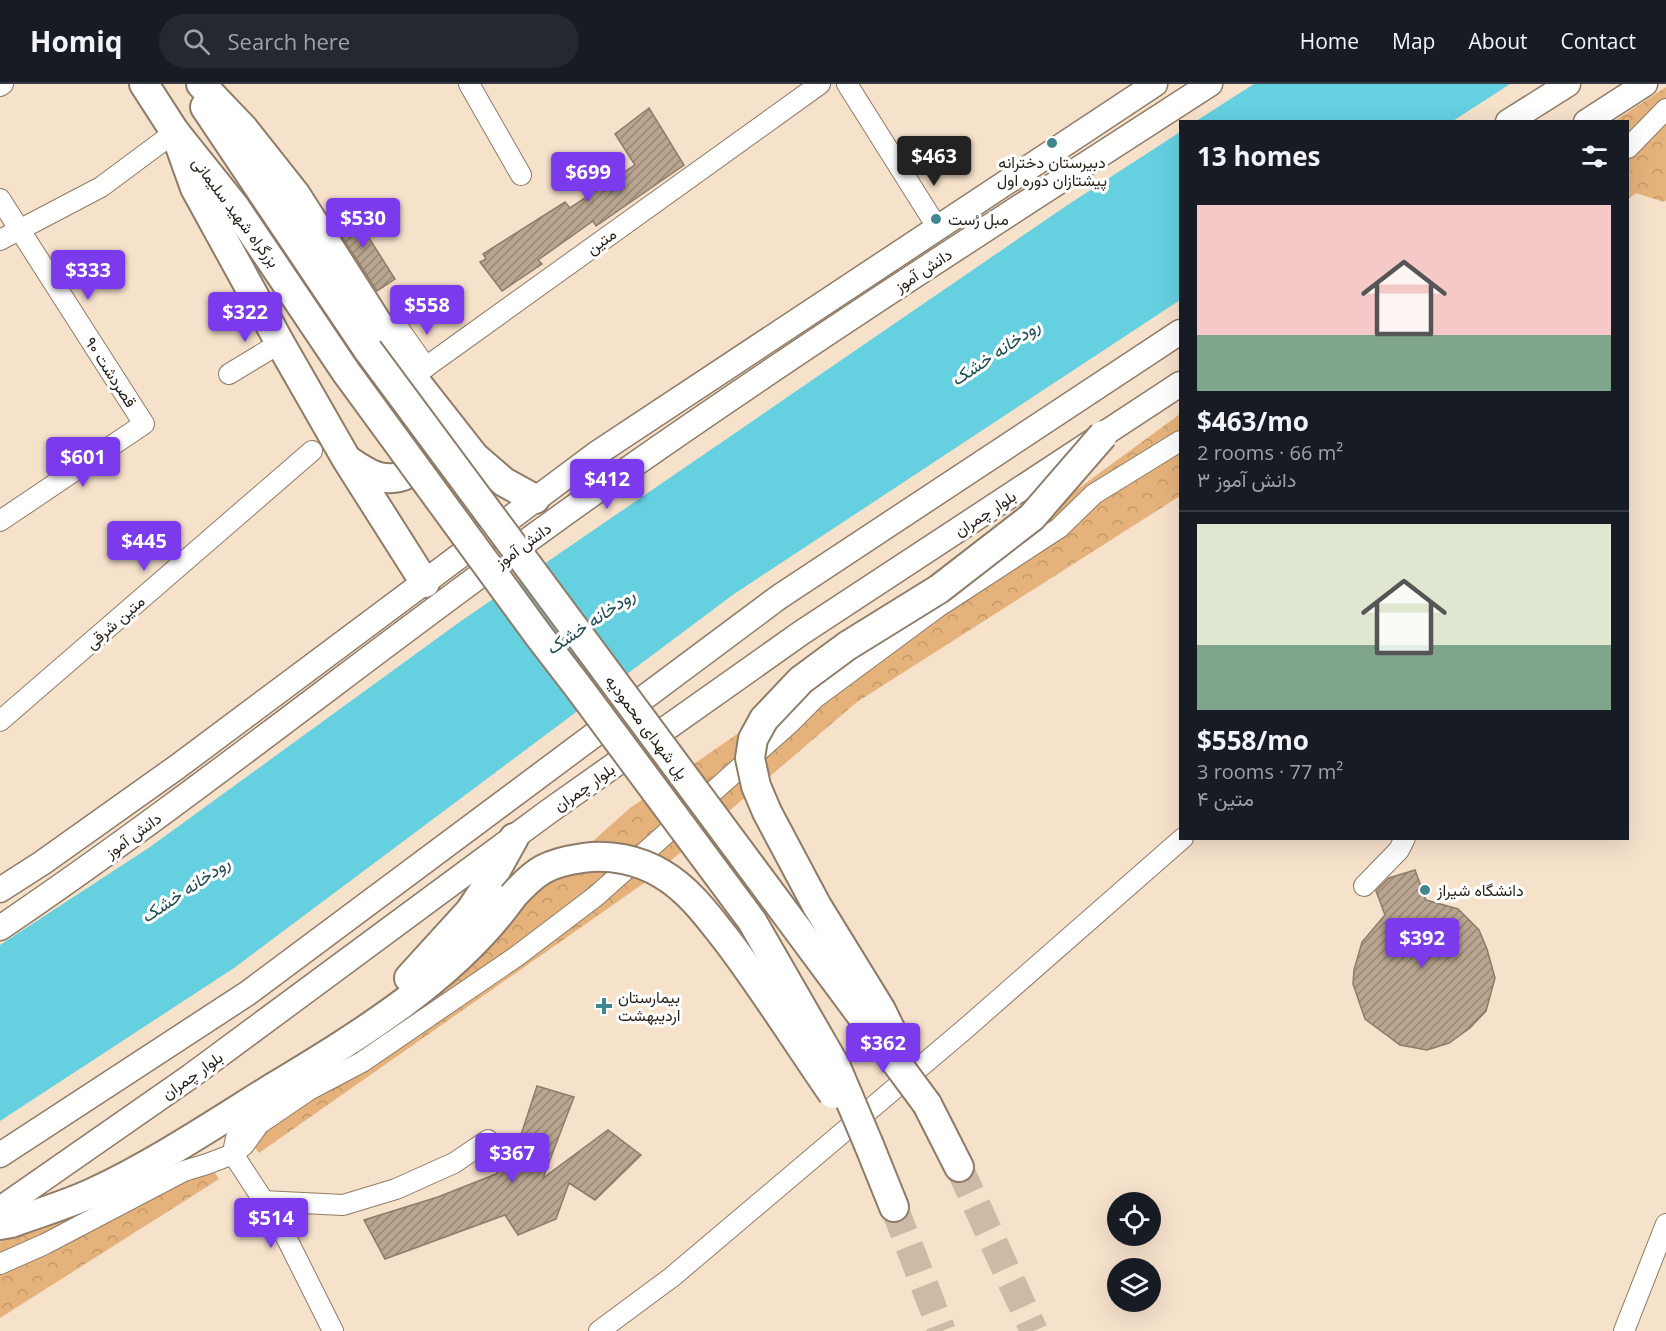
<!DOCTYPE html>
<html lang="en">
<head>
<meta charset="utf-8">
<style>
  :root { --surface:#171b24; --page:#242831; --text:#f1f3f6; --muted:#9ea1a6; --line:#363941; --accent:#7c3aed }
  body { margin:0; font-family:"Open Sans",Vazirmatn,sans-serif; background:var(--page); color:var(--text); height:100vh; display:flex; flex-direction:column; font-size:22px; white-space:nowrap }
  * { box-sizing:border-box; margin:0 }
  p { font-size:20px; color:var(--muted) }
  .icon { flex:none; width:33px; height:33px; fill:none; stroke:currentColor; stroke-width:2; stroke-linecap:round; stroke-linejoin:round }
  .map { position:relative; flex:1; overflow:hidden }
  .details { position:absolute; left:1179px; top:36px; width:450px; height:720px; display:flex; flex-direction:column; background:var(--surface); border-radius:0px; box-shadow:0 6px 24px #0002 }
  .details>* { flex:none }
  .buttons { position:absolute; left:1107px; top:1108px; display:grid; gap:12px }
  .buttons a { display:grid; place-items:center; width:54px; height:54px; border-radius:50%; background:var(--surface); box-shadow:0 6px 24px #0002; font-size:30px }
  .price { position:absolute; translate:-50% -51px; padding:0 14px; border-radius:6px; background:var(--accent); color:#fff; font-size:20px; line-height:39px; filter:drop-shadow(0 2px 3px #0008) }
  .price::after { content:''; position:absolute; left:50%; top:36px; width:18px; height:14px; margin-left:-9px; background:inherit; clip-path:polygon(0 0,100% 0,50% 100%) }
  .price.selected { background:#222; color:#fff }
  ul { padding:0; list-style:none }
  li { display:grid; align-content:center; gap:12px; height:318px; padding:0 18px }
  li+li { border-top:2px solid var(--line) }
  li span { display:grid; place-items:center; height:186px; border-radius:0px; color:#555 }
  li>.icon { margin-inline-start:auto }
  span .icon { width:108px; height:108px; fill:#fffc; stroke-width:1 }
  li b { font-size:26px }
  h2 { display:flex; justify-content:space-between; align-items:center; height:72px; padding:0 18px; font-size:26px }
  header { display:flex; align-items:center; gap:36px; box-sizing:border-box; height:84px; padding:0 30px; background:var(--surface); border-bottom:2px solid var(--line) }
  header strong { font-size:28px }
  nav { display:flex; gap:33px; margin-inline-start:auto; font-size:21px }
  .search { width:420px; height:54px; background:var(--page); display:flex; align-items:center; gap:15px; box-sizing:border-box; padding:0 21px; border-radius:33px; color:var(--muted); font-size:22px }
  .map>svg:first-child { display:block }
  .park { fill:url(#park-crowns) }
  .water { fill:#65d0e0 }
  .building { fill:url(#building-hatch); stroke:#8f7b68; stroke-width:1.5 }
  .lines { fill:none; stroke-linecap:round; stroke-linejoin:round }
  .highway-tunnel { stroke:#ccbaa7; stroke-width:28; stroke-dasharray:28 14; stroke-linecap:butt }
  .minor-casing { stroke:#8f7c68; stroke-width:22 }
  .major-casing { stroke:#8f7c68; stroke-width:27 }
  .highway-casing { stroke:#8f7c68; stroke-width:32 }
  .minor { stroke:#fff; stroke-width:20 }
  .major { stroke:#fff; stroke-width:24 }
  .highway { stroke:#fff; stroke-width:28 }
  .highway-bridge-casing { stroke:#8f7c68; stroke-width:32; stroke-linecap:butt }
  .highway-bridge { stroke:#fff; stroke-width:28 }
  .poi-dot { fill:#418792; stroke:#fff; stroke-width:2 }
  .labels { text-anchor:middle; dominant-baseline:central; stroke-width:6; stroke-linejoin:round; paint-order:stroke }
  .poi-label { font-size:16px; fill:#261f17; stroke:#fff; text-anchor:start }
  .street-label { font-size:16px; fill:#261f17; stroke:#fff }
  .water-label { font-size:18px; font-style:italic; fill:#1d4c53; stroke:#fff }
</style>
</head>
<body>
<header>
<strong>Homiq</strong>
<div class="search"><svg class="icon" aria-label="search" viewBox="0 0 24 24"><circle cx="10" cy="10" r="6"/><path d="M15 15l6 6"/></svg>Search here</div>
<nav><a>Home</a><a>Map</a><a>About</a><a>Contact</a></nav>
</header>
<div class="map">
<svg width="1666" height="1247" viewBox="0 0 1666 1247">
  <defs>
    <pattern id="park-crowns" width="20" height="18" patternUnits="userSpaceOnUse" patternTransform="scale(1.5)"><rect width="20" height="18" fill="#e5b27b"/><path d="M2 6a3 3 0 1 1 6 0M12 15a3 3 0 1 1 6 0" fill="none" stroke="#c4996a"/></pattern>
    <pattern id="building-hatch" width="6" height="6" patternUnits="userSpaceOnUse" patternTransform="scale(1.5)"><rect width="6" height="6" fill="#b9a590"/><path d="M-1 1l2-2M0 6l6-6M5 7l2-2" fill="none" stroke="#968675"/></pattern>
  </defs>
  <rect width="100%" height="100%" fill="#f6e1cb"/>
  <g class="park">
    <path d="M1666,3v113l-2,2 -28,-9 -8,6v-77h-15z"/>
    <path d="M1180,330v82l-323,206 -210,179 -388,272 -15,-20 285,-235 101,-90 216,-149z"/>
    <path d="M203,1072l16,23 -219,139v-76l92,-37 91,-47z"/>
  </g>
  <g class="water">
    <path d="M1254,0h256l-57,37h-257z"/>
    <path d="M1180,48v168l-446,294 -500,374 -234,153v-176l150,-98 311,-226 605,-415z"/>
  </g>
  <g class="building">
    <path d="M649,24l35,57 -88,61 -3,-5 -55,39 4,4 -40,27 -22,-29 6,-3 -3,-5 82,-52 5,6 65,-43 -20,-31z"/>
    <path d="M350,124l45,71 -18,12 -46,-71z"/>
    <path d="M1415,786l11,30 32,9 21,21 8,19 8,29 -9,33 -16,17 -21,15 -22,7 -27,-5 -35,-26 -12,-35 1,-14 8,-28 23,-27 -9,-24 13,-13z"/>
    <path d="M537,1002l37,11 -31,81 65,-48 33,25 -46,45 -26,-17 -13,36 -38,16 -13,-20 -120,44 -21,-39 74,-23 58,-23 20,-24z"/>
  </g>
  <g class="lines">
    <g class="highway-tunnel">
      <path d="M959,1083l75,164"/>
      <path d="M894,1123l48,124"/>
    </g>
    <g class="minor-casing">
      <g id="minor">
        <path d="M469,0l52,91"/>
        <path d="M847,0l90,143"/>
        <path d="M0,2l3,-2"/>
        <path d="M1628,64l38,-39"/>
        <path d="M0,115l144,225 -144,97"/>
        <path d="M0,156l101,-53 74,-55"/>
        <path d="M397,242l29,41"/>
        <path d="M229,290l51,-31"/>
        <path d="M412,293l408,-293"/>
        <path d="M0,637l312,-270"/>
        <path d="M1364,802l35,-36 6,-12"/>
        <path d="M233,1070l49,75 51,102"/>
        <path d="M233,1070c3,-24 8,-33 27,-48"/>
        <path d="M263,1117l80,4 53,-16 58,-26 34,-23"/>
        <path d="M0,1180l45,-20 139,-73 23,-7 26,-10 11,-9 15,-21 50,-34 53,-28 155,-106 79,-60 194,-173 25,-25 123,-91 121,-79 35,-34 86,-53"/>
        <path d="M599,1247l73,-54 293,-248 218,-191"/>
        <path d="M1624,1247l42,-107"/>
      </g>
    </g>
    <g class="major-casing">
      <g id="major">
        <path d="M1508,38l60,-38"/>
        <path d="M1586,38l59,-38"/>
        <path d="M0,806l42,-27 135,-96 419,-313 559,-370"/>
        <path d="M0,844c205,-139 396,-296 598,-438 200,-141 406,-273 612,-406"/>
        <path d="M0,1071l248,-162 531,-396 401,-265"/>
        <path d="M0,1125l191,-133 357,-264 253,-179 379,-249"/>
      </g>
    </g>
    <g class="highway-casing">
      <g id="highway">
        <path d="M144,0l31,48 60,75 111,165"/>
        <path d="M201,0l42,44 53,67 116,182 62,79 30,26 31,17"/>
        <path d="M205,23l163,243"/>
        <path d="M175,48l20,56 85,155 67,117 78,123"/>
        <path d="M349,377c11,7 24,17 37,17 31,3 55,-31 46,-60"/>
        <path d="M409,894l61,-67 20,-30 24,-43"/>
        <path d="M927,1020l32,63"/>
        <path d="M869,1061l25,62"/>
        <path d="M0,1141l11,-2c27,-10 55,-18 81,-30 59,-27 121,-68 177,-103 86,-52 185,-111 244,-194"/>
      </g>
    </g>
    <use href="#minor" class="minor"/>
    <use href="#major" class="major"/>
    <use href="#highway" class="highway"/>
    <g class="highway-bridge-casing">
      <g id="highway-bridge">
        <path d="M368,266l559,754"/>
        <path d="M346,288l193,264 40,52 173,233 84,146 33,78"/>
        <path d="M513,812c23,-26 35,-33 70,-38 27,-4 56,2 79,16 27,16 45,41 64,65 38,50 71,103 107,155"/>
        <path d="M897,959l-16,-33 -64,-104 -50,-94 -11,-26 -6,-28 3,-19 11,-20 37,-39 46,-34 92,-57 93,-72 71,-82"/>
      </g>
    </g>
    <use href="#highway-bridge" class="highway-bridge"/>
  </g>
  <g class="poi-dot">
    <circle cx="1052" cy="59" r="6"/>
    <circle cx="936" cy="135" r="6"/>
    <circle cx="1425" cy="806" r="6"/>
    <path d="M601 913h6v6h6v6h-6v6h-6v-6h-6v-6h6z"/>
  </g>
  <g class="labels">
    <g class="poi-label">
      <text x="1052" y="78" text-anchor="middle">دبیرستان دخترانه<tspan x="1052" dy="18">پیشتازان دوره اول</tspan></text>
      <text x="948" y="135">مبل رُست</text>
      <text x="1437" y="806">دانشگاه شیراز</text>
      <text x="618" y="913">بیمارستان<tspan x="618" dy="18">اردیبهشت</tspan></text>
    </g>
    <g class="street-label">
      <text transform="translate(236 128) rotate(53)">بزرگراه شهید سلیمانی</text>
      <text transform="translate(601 157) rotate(-36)">متین</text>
      <text transform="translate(923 186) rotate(-33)">دانش آموز</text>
      <text transform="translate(111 288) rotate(57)">۹۰ قصردشت</text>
      <text transform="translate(985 429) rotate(-33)">بلوار چمران</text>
      <text transform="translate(523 461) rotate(-36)">دانش آموز</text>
      <text transform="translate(115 538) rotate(-41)">متین شرقی</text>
      <text transform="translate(647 643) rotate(53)">پل شهدای محمودیه</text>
      <text transform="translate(584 703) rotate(-35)">بلوار چمران</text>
      <text transform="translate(133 751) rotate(-36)">دانش آموز</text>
      <text transform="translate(192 991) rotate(-35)">بلوار چمران</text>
    </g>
    <g class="water-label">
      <text transform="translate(995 268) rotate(-34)">رودخانه خشک</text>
      <text transform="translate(590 537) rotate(-34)">رودخانه خشک</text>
      <text transform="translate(185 805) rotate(-34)">رودخانه خشک</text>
    </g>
  </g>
</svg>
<div class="buttons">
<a><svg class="icon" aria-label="locate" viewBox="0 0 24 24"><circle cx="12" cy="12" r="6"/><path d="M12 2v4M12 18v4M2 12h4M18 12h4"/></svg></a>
<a><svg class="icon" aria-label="layers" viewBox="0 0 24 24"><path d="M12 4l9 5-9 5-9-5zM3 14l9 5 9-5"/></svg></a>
</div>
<b class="price selected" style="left:934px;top:103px">$463</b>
<b class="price" style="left:588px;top:119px">$699</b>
<b class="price" style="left:363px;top:165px">$530</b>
<b class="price" style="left:88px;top:217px">$333</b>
<b class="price" style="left:427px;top:252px">$558</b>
<b class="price" style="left:245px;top:259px">$322</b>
<b class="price" style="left:83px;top:404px">$601</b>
<b class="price" style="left:607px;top:426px">$412</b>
<b class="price" style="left:144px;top:488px">$445</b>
<b class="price" style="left:1422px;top:885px">$392</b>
<b class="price" style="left:883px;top:990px">$362</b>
<b class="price" style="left:512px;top:1100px">$367</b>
<b class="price" style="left:271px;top:1165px">$514</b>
<section class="details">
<h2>13 homes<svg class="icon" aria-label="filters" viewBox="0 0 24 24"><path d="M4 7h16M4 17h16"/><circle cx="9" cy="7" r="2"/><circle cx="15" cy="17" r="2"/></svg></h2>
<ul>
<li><span style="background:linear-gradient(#f6c9c9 70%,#7fa58c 0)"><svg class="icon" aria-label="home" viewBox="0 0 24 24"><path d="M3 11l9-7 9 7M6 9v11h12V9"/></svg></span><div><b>$463/mo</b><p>2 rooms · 66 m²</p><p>۳ دانش آموز</p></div></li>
<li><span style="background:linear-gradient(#dfe7d0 65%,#7fa58c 0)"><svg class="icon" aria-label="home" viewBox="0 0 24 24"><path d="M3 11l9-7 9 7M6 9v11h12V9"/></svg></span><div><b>$558/mo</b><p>3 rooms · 77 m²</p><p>۴ متین</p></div></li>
</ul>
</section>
</div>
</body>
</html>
